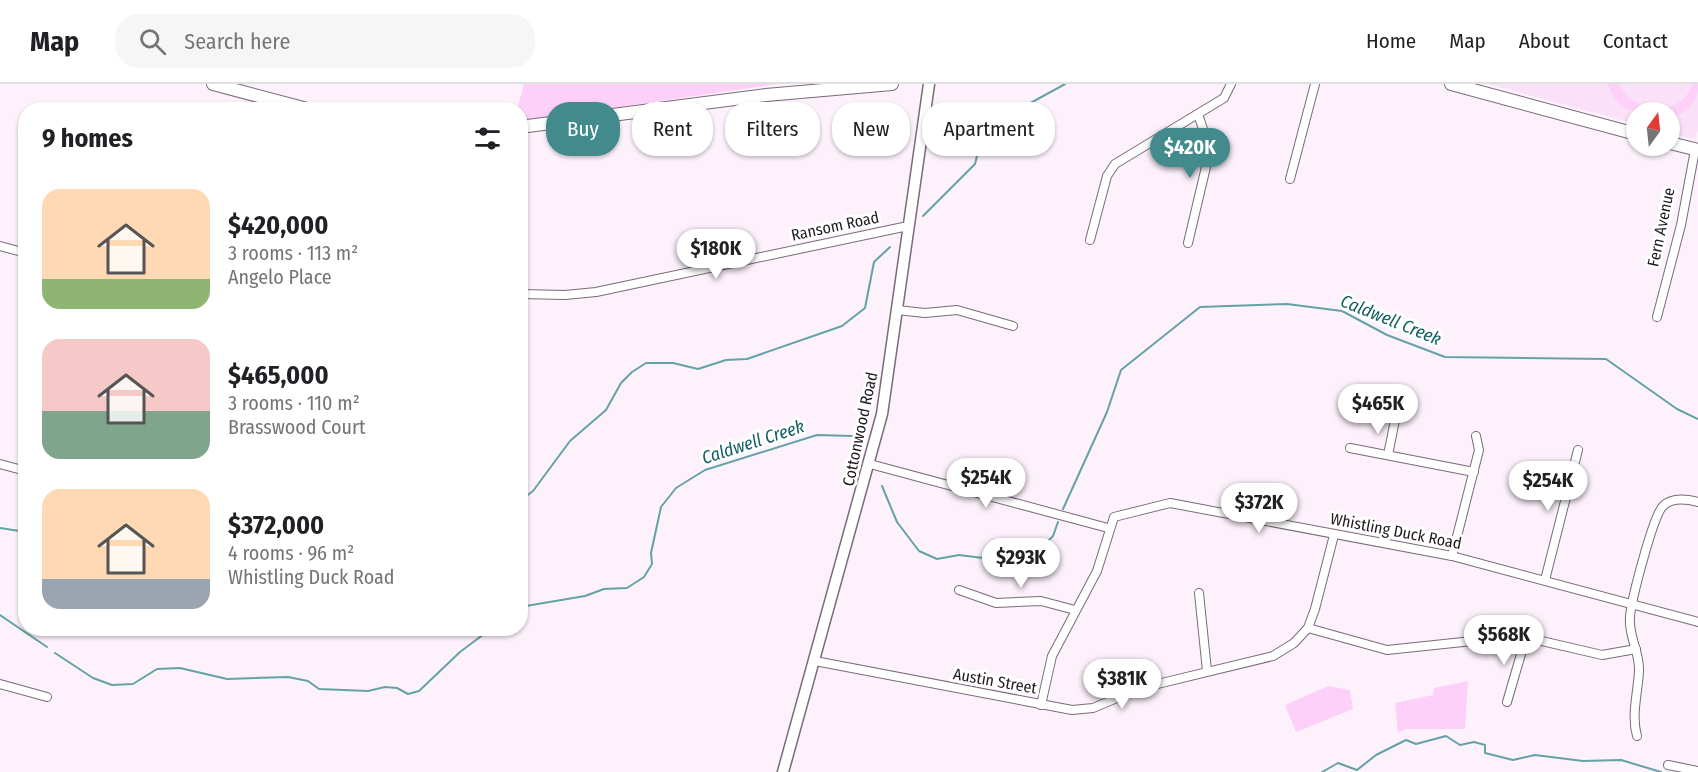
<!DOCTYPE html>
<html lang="en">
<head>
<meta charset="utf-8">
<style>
  :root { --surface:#fff; --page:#f6f6f6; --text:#202124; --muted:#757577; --line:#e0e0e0; --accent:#428a8c }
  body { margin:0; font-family:"Fira Sans Condensed",sans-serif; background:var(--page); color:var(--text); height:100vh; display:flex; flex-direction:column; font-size:22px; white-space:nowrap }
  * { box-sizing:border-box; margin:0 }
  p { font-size:20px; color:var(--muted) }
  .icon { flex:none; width:33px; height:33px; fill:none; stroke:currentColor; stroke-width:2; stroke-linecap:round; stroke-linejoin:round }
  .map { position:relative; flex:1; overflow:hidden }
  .panel { position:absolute; left:18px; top:18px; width:510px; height:534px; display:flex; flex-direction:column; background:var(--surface); border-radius:24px; box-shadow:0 2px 4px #0004 }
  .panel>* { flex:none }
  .guide { position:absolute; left:546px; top:18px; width:570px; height:54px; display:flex; gap:12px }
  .needle { width:39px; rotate:15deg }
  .buttons { position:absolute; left:1626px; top:18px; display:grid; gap:12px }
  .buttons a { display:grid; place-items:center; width:54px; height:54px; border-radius:50%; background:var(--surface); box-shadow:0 2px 4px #0004; font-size:30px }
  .price { position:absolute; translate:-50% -51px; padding:0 14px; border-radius:21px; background:#fff; color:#222; font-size:20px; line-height:39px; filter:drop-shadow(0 2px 3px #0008) }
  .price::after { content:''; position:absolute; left:50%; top:36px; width:18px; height:14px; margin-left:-9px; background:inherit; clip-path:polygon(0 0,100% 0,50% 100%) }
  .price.on { background:var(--accent); color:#fff }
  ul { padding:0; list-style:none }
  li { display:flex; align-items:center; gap:18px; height:150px; padding:0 24px }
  li span { display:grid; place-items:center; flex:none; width:168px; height:120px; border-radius:18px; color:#555 }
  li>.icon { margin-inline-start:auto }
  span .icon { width:72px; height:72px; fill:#fffc; stroke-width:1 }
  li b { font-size:26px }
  h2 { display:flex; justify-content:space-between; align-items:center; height:72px; padding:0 24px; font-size:26px }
  .chip { padding:0 21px; border-radius:24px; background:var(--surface); box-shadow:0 2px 4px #0004; font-size:21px; line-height:54px }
  .chip.on { background:var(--accent); color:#fff }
  header { display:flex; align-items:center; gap:36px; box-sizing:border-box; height:84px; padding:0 30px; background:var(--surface); border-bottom:2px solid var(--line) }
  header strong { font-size:28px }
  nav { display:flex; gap:33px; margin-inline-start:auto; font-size:21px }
  .search { width:420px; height:54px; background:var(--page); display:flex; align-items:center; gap:15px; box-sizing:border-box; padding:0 21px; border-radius:24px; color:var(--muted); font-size:22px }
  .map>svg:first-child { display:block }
  .built { fill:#fae1f8 }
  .green { fill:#fcd0f8 }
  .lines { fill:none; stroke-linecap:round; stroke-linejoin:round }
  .stream { stroke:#64a2a6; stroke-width:2 }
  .minor-casing { stroke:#7b6a79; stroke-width:10 }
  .tertiary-casing { stroke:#7b6a79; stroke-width:13 }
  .secondary-casing { stroke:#7b6a79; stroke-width:14 }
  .minor { stroke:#fff; stroke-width:8 }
  .tertiary { stroke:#fff; stroke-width:10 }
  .secondary { stroke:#fff; stroke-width:12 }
  .labels { text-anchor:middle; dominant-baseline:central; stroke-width:6; stroke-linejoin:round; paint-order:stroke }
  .street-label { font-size:16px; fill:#201920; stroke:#fff }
  .water-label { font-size:18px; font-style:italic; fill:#105f61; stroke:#fff }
</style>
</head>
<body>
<header>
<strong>Map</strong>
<div class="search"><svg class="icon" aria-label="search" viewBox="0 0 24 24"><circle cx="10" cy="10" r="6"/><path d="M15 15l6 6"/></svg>Search here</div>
<nav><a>Home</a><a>Map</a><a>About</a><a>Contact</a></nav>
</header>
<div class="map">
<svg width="1698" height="688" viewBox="0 0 1698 688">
  <rect width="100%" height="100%" fill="#fdf1fc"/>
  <path class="built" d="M1488,0h210v47l-4,8 -24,-6v-21h-34v12z"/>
  <g class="green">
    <path d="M524,0h254l-257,37 -1,-11h-3z"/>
    <path d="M1608,0h11c13,30 63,35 73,0h6c0,19 -9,28 -27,34l-1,-6c-29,0 -51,6 -62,-28z"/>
    <path d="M1468,597l-3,48h-59l-8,4 -3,-30 38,-8 1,-7z"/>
    <path d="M1328,602l22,4 3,19 -57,23 -11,-27z"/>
  </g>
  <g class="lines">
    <g class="stream">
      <path d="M923,132l52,-52 4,-16 21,-14 25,-28 40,-22"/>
      <path d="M882,402l15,36 22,29 18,8 22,-4 24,3 34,-6 30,-10 6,-6 5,-14"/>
      <path d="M520,417l13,-10 37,-50 36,-31 15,-27 11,-11 14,-9h27l25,6 28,-9 21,-1 95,-33 23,-18 9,-46 16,-15"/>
      <path d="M1063,425l44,-97 14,-42 79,-63 87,-3 55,7 45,24 58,22 161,2 71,50 21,10"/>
      <path d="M0,444l26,4"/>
      <path d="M520,523l65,-11 19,-7 23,-1 17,-11 8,-13 -1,-11 10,-46 15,-19 29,-18 112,-35 35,1"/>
      <path d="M0,531l47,32"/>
      <path d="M55,569l38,25 19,7 21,-1 24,-15 23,-1 47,11 61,-2 20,4 11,8 49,2 17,-4 12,1 11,6 11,-3 41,-39 32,-24"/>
      <path d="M1322,688l16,-9 19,7 19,-15 30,-15 10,4 30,-8 14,9 14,-3 11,3v8l28,7 22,-5 48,6 38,-1 40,12"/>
    </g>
    <g class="minor-casing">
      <g id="minor">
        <path d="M1290,95l25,-95"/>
        <path d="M1090,156l17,-64 8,-12 109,-66 7,-14"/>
        <path d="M1188,159l22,-93 -12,-36"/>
        <path d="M0,162l26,7"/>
        <path d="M520,210l45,1 31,-3 312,-66"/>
        <path d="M897,226l28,3 32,-3 56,16"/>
        <path d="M1657,233l24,-92 14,-75"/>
        <path d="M1350,364l124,24"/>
        <path d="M1388,371l7,-35"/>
        <path d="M0,380l26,7"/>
        <path d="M870,380l238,64"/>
        <path d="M1452,472l27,-106 -3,-14"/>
        <path d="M1545,496l33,-130"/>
        <path d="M959,506l37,13 45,-2 34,9"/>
        <path d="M1199,509l8,78"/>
        <path d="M1308,544l79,22 133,-14 82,19 34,-6"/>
        <path d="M815,577l257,49 21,-2 48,-20 132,-32 21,-13 14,-15 7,-19 19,-74"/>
        <path d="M0,600l47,13"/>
        <path d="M1507,618l19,-65"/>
        <path d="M1041,621l11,-49 45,-85 17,-54 56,-14 282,53 246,66"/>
        <path d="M1637,652c-6,-21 1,-44 2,-65 1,-19 -11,-35 -9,-54 1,-16 23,-101 33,-111 9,-9 24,-7 35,-4"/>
        <path d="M1668,681l30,6"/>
      </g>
    </g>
    <g class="tertiary-casing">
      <path id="tertiary" d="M783,688l99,-358 47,-330"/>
    </g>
    <g class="secondary-casing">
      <g id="secondary">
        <path d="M213,0l98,26"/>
        <path d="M1451,0l185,50"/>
        <path d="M520,43l246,-32 126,-11"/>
        <path d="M1670,59l28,7"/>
      </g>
    </g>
    <use href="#minor" class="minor"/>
    <use href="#tertiary" class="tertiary"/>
    <use href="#secondary" class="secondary"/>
  </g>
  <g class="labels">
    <g class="street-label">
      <text transform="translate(835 142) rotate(-12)">Ransom Road</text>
      <text transform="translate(1661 143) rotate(-78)">Fern Avenue</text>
      <text transform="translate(860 345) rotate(-78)">Cottonwood Road</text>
      <text transform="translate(1396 447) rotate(11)">Whistling Duck Road</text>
      <text transform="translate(995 597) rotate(10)">Austin Street</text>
    </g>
    <g class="water-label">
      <text transform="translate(1391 236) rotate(22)">Caldwell Creek</text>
      <text transform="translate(753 358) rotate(-18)">Caldwell Creek</text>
    </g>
  </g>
</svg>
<div class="buttons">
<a><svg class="needle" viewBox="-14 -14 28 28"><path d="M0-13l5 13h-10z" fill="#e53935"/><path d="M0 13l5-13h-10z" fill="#757577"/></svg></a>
</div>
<b class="price on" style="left:1190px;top:95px">$420K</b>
<b class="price" style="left:716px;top:196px">$180K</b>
<b class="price" style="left:1378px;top:351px">$465K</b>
<b class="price" style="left:986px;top:425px">$254K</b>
<b class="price" style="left:1548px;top:428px">$254K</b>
<b class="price" style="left:1259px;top:450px">$372K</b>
<b class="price" style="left:1021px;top:505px">$293K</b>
<b class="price" style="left:1504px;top:582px">$568K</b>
<b class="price" style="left:1122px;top:626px">$381K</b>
<div class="guide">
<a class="chip on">Buy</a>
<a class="chip">Rent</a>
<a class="chip">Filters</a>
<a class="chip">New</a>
<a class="chip">Apartment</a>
</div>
<section class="panel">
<h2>9 homes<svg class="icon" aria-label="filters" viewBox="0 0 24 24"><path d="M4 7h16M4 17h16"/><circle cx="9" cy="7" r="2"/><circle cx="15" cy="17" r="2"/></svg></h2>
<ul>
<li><span style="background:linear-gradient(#ffd9b3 75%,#8fb573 0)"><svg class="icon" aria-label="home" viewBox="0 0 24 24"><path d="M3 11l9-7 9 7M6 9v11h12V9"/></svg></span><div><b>$420,000</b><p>3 rooms · 113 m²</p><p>Angelo Place</p></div></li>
<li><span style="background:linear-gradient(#f6c9c9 60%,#7fa58c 0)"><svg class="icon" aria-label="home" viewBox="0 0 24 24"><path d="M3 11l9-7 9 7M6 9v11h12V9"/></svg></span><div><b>$465,000</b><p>3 rooms · 110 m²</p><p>Brasswood Court</p></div></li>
<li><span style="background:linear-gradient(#ffd9b3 75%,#9aa5b1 0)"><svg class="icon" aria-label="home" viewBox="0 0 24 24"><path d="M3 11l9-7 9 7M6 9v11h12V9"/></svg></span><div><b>$372,000</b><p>4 rooms · 96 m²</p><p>Whistling Duck Road</p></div></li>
</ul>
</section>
</div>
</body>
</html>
